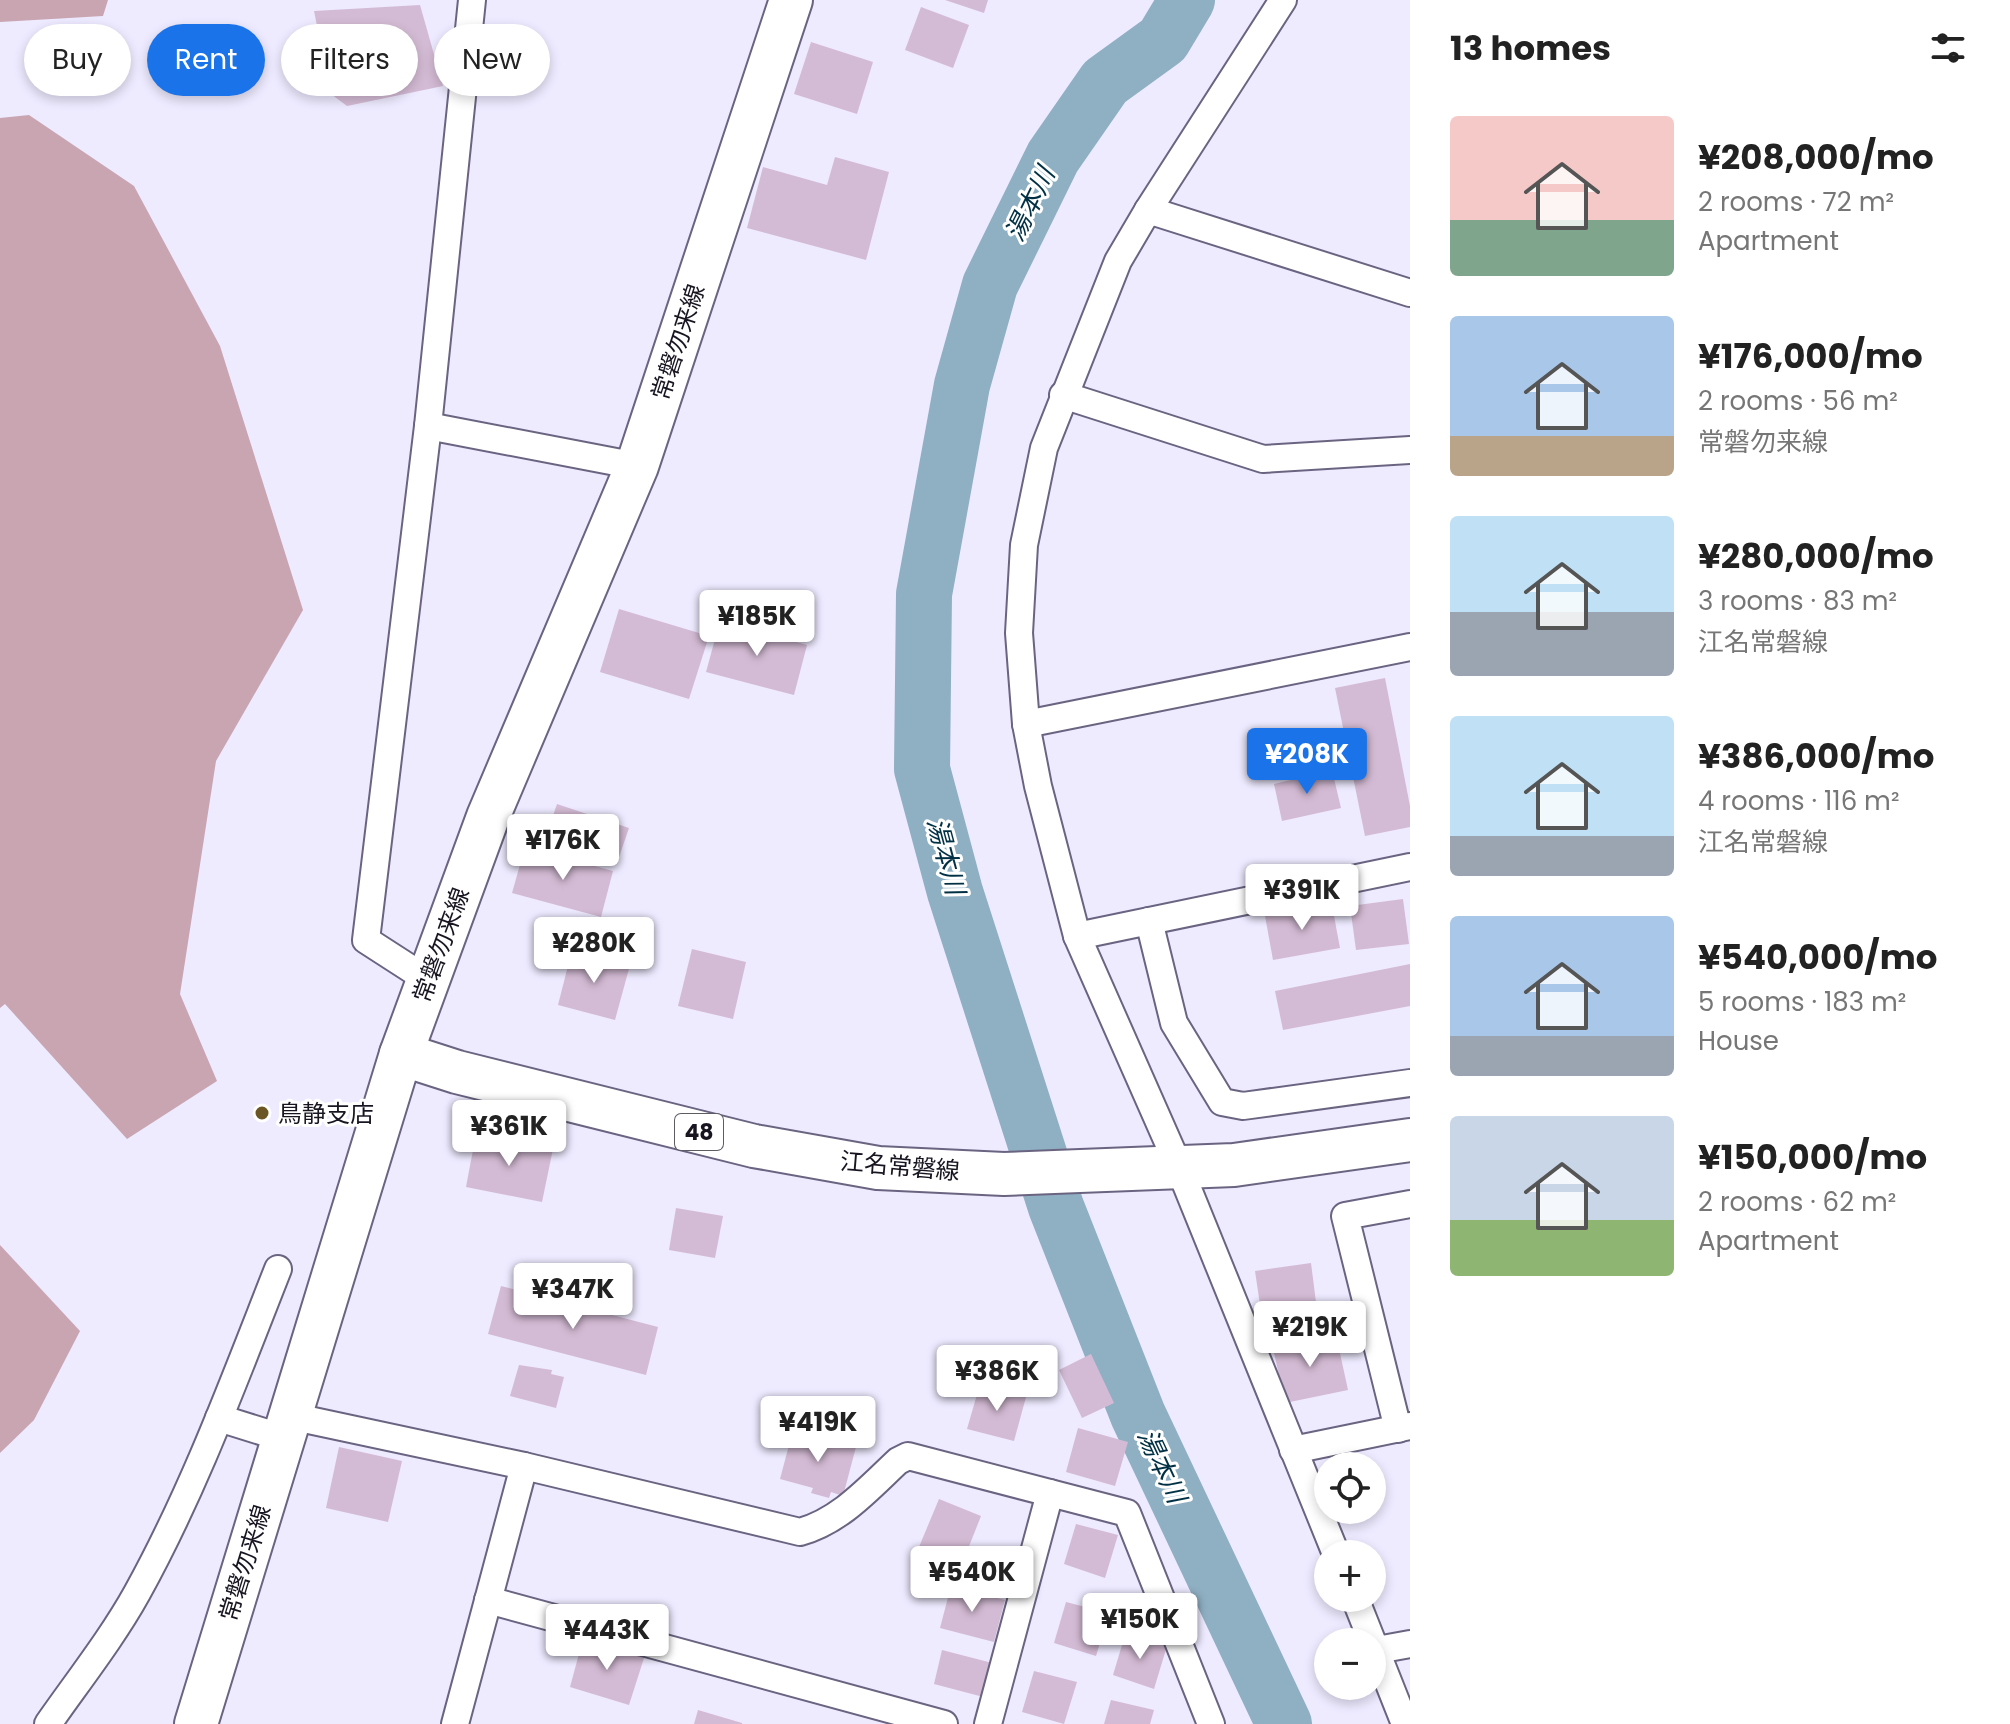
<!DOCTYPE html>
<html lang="en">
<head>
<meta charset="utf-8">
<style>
  :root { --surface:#fff; --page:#f6f6f6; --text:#222; --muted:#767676; --accent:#1a73e8 }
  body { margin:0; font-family:Poppins,"Noto Sans JP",sans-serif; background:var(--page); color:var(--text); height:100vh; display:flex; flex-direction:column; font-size:30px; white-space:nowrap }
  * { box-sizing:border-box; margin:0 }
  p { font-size:26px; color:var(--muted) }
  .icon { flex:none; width:44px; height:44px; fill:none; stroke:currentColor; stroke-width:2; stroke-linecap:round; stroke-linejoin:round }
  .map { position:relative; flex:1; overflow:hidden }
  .side { display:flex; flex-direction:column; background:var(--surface); width:600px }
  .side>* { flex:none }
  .guide { position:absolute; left:24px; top:24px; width:760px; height:72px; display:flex; gap:16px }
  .controls { position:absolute; left:1314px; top:1452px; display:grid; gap:16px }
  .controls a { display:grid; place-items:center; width:72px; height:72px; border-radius:50%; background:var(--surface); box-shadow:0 4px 12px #0003; font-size:40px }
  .price { position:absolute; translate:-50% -68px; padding:0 18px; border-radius:8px; background:#fff; color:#222; font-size:26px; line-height:52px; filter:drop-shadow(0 2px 4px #0008) }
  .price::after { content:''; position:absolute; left:50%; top:48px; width:24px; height:18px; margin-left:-12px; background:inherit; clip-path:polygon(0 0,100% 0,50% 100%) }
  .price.active { background:var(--accent); color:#fff }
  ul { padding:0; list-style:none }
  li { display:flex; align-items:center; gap:24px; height:200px; padding:0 40px }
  li span { display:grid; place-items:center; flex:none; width:224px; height:160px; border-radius:8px; color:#555 }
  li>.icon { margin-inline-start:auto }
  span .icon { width:96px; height:96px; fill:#fffc; stroke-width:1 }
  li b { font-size:34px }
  h2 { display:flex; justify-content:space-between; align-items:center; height:96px; padding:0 40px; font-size:34px }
  .tag { padding:0 28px; border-radius:36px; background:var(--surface); box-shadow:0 4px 12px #0003; font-size:28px; line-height:72px }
  .tag.active { background:var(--accent); color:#fff }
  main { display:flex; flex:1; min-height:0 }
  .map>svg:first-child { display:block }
  .forest { fill:#c8a5b1 }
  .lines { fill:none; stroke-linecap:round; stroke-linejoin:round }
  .river { stroke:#8fafc2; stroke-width:56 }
  .building { fill:#d4bbd5 }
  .minor-casing { stroke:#6a6481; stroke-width:30 }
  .primary-casing { stroke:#6a6481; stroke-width:46 }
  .minor { stroke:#fff; stroke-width:26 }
  .primary { stroke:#fff; stroke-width:42 }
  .poi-dot { fill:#6a5625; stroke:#fff; stroke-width:3 }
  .labels { text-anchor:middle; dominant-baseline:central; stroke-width:6; stroke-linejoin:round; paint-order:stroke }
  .shield { fill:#fff; stroke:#5d5b64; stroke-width:2 }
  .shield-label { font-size:22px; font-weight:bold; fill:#181521 }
  .street-label { font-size:24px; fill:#181521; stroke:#fff }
  .poi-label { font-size:24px; fill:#181521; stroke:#fff; text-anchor:start }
  .water-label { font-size:26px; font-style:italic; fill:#013044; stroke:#fff }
</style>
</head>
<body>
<main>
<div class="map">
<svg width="1410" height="1724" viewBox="0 0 1410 1724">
  <rect width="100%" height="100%" fill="#eeeaff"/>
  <g class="forest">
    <path d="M0,0h108l-5,16 -103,6z"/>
    <path d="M29,115l105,71 86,160 83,264 -87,151 -36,233 37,87 -90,58 -122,-135 -5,4v-890z"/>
    <path d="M0,1245l80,86 -46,89 -34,33z"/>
  </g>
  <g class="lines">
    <path class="river" d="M1187,0l-24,40 -58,42 -52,75 -63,128 -28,100 -38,209 -2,175 33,123 101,315 82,208 146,309"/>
  </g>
  <g class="building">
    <path d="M945,0h43l-4,13z"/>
    <path d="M420,5l23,81 -96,20 -16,-12 -17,-83z"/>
    <path d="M921,7l48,18 -16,43 -48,-18z"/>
    <path d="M811,42l62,20 -16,52 -63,-20z"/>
    <path d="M835,157l54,15 -23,88 -119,-32 16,-61 64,18z"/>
    <path d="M619,609l90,27 -20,63 -89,-27z"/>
    <path d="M720,621l87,24 -13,50 -88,-23z"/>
    <path d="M1385,678l25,128v21l-45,9 -30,-148z"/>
    <path d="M1332,770l9,38 -59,13 -8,-37z"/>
    <path d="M557,804l72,24 -12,35 -72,-24z"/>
    <path d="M525,847l88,24 -12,46 -89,-24z"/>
    <path d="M1403,899l6,45 -53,6 -6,-44z"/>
    <path d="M1332,905l8,43 -67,12 -8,-44z"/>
    <path d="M692,949l54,13 -13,57 -55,-13z"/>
    <path d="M572,950l58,15 -15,55 -57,-15z"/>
    <path d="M1410,964v42l-127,24 -8,-39z"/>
    <path d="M476,1134l77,15 -11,53 -76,-15z"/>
    <path d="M676,1208l47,8 -8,42 -46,-8z"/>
    <path d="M1311,1263l6,47 -55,8 -7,-47z"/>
    <path d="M501,1286l157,41 -12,48 -158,-41z"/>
    <path d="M1336,1335l12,55 -63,13 -12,-55z"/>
    <path d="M1091,1354l23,49 -32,15 -23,-48z"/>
    <path d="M519,1365l33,5 -1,4 13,3 -8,31 -46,-12z"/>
    <path d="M980,1384l46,13 -12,44 -47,-12z"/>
    <path d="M1078,1428l50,14 -13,44 -49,-14z"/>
    <path d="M793,1430l63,17 -13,49 -12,-4 -2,6 -18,-5 2,-5 -33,-9z"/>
    <path d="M339,1447l63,14 -14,61 -62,-14z"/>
    <path d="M939,1499l42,17 -19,48 -43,-17z"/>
    <path d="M1076,1524l42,11 -13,43 -41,-14z"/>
    <path d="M951,1586l54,14 -11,42 -54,-14z"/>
    <path d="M1066,1602l43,11 -13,43 -42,-13z"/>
    <path d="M1125,1635l42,11 -13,43 -41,-14z"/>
    <path d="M583,1639l61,19 -15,47 -59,-18z"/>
    <path d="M942,1650l58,15 -9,34 -57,-15z"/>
    <path d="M1034,1671l43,11 -13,42 -42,-12z"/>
    <path d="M1111,1700l43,10 -4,14h-46z"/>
    <path d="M698,1710l44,13v1h-48z"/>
  </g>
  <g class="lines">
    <g class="minor-casing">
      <g id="minor">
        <path d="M1283,0l-135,210 -30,51 -74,187 -20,97 -5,88 7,91 12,62 39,150 102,231 157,387"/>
        <path d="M1148,210l262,83"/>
        <path d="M1063,395l200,64 147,-9"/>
        <path d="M428,426l209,40"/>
        <path d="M1026,724l384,-77"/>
        <path d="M1149,921l25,102 48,79 21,4 167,-23"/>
        <path d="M1077,936l333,-69"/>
        <path d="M428,980l-62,-40 62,-514 44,-426"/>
        <path d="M290,1416l234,50 276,66c40,-11 68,-43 98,-71l10,-5 142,37"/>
        <path d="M219,1418l64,20"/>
        <path d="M1398,1429l-53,-213 65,-12"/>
        <path d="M1293,1450l117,-24"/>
        <path d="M1355,1598l50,126"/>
        <path d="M488,1600l456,124"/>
        <path d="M1377,1650l33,-6"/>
        <path d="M48,1724c30,-43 64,-86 89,-131 57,-103 98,-215 141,-324"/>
        <path d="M455,1724l69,-258"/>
        <path d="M988,1724l62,-231 77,20 84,211"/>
      </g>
    </g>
    <g class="primary-casing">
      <g id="primary">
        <path d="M401,1054l56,18 297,74 124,22 126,6 230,-9 176,-25"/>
        <path d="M196,1724l205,-670 87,-237 149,-351 154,-466"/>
      </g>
    </g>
    <use href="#minor" class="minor"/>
    <use href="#primary" class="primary"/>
  </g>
  <circle class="poi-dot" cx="262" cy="1113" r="8"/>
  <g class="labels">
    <rect class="shield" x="675" y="1114" width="48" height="36" rx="6"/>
    <g class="shield-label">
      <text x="699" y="1132">48</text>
    </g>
    <g class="street-label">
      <text transform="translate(678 342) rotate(-72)">常磐勿来線</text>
      <text transform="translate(441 945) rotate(-70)">常磐勿来線</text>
      <text transform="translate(900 1166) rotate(5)">江名常磐線</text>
      <text transform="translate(245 1563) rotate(-73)">常磐勿来線</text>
    </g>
    <g class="poi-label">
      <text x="278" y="1113">鳥静支店</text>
    </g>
    <g class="water-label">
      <text transform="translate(1030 204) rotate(-64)">湯本川</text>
      <text transform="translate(946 856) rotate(75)">湯本川</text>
      <text transform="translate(1162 1466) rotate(65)">湯本川</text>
    </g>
  </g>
</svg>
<div class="controls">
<a><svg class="icon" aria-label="locate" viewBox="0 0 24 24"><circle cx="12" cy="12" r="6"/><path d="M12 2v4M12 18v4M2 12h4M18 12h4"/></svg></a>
<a>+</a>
<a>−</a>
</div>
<b class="price" style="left:757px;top:658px">¥185K</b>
<b class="price active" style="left:1307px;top:796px">¥208K</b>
<b class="price" style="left:563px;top:882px">¥176K</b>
<b class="price" style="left:1302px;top:932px">¥391K</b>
<b class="price" style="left:594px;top:985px">¥280K</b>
<b class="price" style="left:509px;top:1168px">¥361K</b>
<b class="price" style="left:573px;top:1331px">¥347K</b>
<b class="price" style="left:1310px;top:1369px">¥219K</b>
<b class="price" style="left:997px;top:1413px">¥386K</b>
<b class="price" style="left:818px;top:1464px">¥419K</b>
<b class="price" style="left:972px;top:1614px">¥540K</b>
<b class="price" style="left:1140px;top:1661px">¥150K</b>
<b class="price" style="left:607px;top:1672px">¥443K</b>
<div class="guide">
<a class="tag">Buy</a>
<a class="tag active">Rent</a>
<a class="tag">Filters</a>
<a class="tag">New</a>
</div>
</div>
<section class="side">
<h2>13 homes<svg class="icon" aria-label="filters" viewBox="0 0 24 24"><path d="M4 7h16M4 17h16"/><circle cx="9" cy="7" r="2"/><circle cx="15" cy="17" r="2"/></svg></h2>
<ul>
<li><span style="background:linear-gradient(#f6c9c9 65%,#7fa58c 0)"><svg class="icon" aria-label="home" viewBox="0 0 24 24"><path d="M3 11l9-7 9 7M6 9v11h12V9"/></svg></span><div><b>¥208,000/mo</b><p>2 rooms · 72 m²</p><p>Apartment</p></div></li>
<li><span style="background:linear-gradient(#a9c7e8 75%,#b9a48a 0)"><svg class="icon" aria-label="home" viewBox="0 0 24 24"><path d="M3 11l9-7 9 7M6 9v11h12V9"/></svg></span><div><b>¥176,000/mo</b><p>2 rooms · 56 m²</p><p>常磐勿来線</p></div></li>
<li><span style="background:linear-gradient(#bfe0f5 60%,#9aa5b1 0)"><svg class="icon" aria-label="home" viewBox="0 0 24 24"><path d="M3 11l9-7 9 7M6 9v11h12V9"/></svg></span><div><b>¥280,000/mo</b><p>3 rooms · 83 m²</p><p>江名常磐線</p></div></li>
<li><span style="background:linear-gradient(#bfe0f5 75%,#9aa5b1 0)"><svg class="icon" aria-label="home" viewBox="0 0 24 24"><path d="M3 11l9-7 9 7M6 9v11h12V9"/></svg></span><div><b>¥386,000/mo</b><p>4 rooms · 116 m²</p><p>江名常磐線</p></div></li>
<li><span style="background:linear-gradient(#a9c7e8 75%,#9aa5b1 0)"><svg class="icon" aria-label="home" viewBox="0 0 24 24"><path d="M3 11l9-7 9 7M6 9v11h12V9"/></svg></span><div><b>¥540,000/mo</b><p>5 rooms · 183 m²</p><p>House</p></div></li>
<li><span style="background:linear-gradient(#c9d6e8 65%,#8fb573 0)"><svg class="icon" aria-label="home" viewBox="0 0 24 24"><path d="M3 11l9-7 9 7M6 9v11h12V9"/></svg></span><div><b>¥150,000/mo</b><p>2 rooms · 62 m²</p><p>Apartment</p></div></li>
</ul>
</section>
</main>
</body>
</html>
